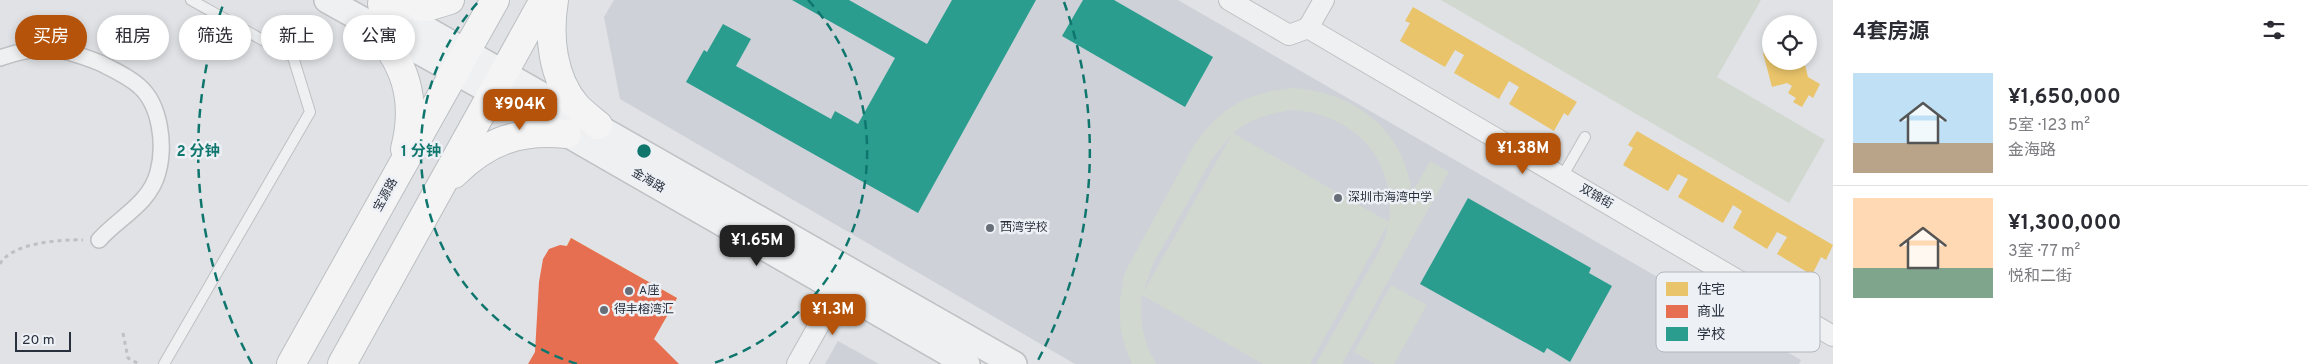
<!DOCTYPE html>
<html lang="zh">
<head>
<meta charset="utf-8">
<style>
  :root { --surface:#fff; --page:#f7f7f7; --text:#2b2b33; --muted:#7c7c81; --line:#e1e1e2; --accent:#b45309 }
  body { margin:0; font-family:Overpass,"Noto Sans SC",sans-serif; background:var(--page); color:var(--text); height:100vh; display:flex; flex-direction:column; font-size:19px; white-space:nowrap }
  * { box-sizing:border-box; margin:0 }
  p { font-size:16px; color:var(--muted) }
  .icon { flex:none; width:28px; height:28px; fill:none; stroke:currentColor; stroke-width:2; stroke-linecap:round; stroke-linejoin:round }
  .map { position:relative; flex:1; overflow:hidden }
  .panel { display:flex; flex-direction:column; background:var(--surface); width:475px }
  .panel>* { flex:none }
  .banner { position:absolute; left:15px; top:15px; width:475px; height:45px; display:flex; gap:10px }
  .fabs { position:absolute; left:1762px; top:15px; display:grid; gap:10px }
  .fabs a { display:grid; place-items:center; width:55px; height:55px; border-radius:50%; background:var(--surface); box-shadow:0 2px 8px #0003; font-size:25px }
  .scale { position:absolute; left:15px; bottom:12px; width:56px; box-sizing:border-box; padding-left:5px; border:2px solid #28303d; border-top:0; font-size:14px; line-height:18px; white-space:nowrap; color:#28303d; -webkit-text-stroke:4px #edf0f5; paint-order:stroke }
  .price { position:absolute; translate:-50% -42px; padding:0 11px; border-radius:10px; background:var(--accent); color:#fff; font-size:16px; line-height:32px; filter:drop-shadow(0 1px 2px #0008) }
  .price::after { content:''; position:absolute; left:50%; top:30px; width:15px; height:11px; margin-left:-8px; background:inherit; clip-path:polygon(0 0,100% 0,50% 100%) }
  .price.active { background:#222; color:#fff }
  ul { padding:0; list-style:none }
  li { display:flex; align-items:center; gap:15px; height:125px; padding:0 20px }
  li+li { border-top:1px solid var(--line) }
  li span { display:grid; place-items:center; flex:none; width:140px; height:100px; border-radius:0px; color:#555 }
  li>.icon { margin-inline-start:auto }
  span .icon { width:60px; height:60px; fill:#fffc; stroke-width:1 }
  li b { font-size:21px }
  h2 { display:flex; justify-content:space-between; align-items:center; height:60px; padding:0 20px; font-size:21px }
  .chip { padding:0 18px; border-radius:22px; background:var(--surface); box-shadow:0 2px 8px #0003; font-size:18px; line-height:45px }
  .chip.active { background:var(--accent); color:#fff }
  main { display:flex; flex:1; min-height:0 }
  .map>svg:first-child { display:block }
  .built { fill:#ced1d8 }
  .green { fill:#d1d8d0; fill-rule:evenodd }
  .homes { fill:#e9c46a }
  .shops { fill:#e76f51 }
  .schools { fill:#2a9d8f }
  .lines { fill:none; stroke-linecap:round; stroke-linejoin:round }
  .service-casing { stroke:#bec0c3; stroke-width:12 }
  .pedestrian-casing { stroke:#bec0c3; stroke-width:18 }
  .minor-casing { stroke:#bec0c3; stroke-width:22 }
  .tertiary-casing { stroke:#bec0c3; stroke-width:28 }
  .primary-casing { stroke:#bcbfc2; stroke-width:30 }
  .path { stroke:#bec0c3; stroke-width:3; stroke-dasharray:4 4; stroke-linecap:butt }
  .service { stroke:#eff0f1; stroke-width:10 }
  .pedestrian { stroke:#eff0f1; stroke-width:15 }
  .minor { stroke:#eff0f1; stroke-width:20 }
  .tertiary { stroke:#eff0f1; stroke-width:25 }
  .primary { stroke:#f4f4f5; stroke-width:28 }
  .ring { fill:none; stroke:#0f766e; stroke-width:2.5; stroke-dasharray:9 6 }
  .poi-dot { fill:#686e78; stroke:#edf0f5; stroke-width:2 }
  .labels { text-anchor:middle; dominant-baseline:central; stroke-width:5; stroke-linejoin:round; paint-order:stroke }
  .street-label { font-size:12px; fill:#28303d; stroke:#edf0f5 }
  .poi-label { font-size:12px; fill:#28303d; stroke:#edf0f5; text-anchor:start }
  .key { fill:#edf0f5; stroke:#b2b6be; stroke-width:1 }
  .key-label { font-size:14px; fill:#28303d }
  .centre { fill:#0f766e; stroke:#edf0f5; stroke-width:2.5 }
  .ring-label { font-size:15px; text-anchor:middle; font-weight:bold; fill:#0f766e; stroke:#edf0f5; stroke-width:5; stroke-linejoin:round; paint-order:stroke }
</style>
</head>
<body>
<main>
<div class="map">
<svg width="1833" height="364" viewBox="0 0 1833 364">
  <rect width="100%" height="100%" fill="#e0e2e5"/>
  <g class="built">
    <path d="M614,0h564l623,360 -2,4h-724l-455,-265 -16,-82z"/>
    <path d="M838,341l41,23h-54z"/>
  </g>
  <g class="green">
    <path d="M1441,0h320l-44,77 108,63 -36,63z"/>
    <path d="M1294,88c61,5 110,41 118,105l18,-32 19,11 -107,192h-26l62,-111 7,-15 3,-14 -78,140h-47l-121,-69c-3,23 1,50 15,69h-25c-15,-30 -15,-60 -7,-92l68,-125c26,-39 54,-55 101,-59zM1294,110c61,6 102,48 95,112l-156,-89c18,-15 38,-20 61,-23zM1231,135v1l-88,157 10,-29 59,-105z"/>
    <path d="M1391,285l36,20 -33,59h-19l-21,-12z"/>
  </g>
  <g class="homes">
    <path d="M1413,7l164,95 -9,14 -4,-3 -10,18 -45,-27 10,-17 -10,-6 -10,18 -45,-26 10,-18 -9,-5 -10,17 -45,-26 10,-18 -5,-2z"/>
    <path d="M1771,51v10h33l4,16 12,7 -7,14 -4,-3 -7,12 -9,-5 3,-4 -8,-5 4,-7 -5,-3 -15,4 -9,-34z"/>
    <path d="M1637,131l196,114 -7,15 -5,-3 -9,18 -35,-21 10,-17 -10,-5 -10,17 -34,-21 9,-17 -9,-6 -10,18 -45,-26 10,-18 -10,-5 -10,17 -45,-26 10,-17 -5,-3z"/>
    <path d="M571,238l106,60 -14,25 -39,-22 -17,31 -29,-15 18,-32 -39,-22z"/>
  </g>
  <path class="shops" d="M571,238l106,60 -23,41 25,25h-151l7,-12 4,-70 4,-23 6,-10 11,-4 7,1z"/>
  <g class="schools">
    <path d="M792,0h57l78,44 25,-44h84l-118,213 -232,-131 18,-32 3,2 16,-28 28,15 -15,27 95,53 4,-8 23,13 37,-66z"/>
    <path d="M1083,0h31l99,57 -28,50 -123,-71z"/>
    <path d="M1468,198l123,70 -2,5 23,13 -42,76 -23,-14 -3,5 -124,-69z"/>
  </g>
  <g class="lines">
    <g class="service-casing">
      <g id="service">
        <path d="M1562,177l23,-40"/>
        <path d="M164,364l146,-252 -17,-55 -102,-57"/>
      </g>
    </g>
    <g class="pedestrian-casing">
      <path id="pedestrian" d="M0,58c14,-5 30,-9 45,-9 19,0 38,7 55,14 14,7 28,13 39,23 22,19 26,60 19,86 -8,32 -40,46 -59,68"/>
    </g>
    <g class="minor-casing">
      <g id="minor">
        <path d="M1229,0l60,35 19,-7 525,308"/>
        <path d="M1308,28l16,-28"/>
        <path d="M797,364l41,-73"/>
      </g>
    </g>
    <g class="tertiary-casing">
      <g id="tertiary">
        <path d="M327,0l240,134 400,230"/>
        <path d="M382,4l632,360"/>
      </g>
    </g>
    <g class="primary-casing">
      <g id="primary">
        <path d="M554,0c-6,36 -2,78 23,107 6,6 14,12 21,18"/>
        <path d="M382,4l45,3 23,-7"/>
        <path d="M369,24c36,36 49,75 36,125"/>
        <path d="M454,174c33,-33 66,-45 113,-40"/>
        <path d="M291,364l204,-364"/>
        <path d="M342,364l202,-364"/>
      </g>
    </g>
    <g class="path">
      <path d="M0,264c11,-21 61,-25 83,-24"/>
      <path d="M123,333l5,25 11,6"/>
    </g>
    <use href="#service" class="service"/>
    <use href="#pedestrian" class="pedestrian"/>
    <use href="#minor" class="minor"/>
    <use href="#tertiary" class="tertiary"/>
    <use href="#primary" class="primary"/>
  </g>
  <g class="ring">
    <path d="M577 364A223 223 0 0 1 480 0M808 0A223 223 0 0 1 711 364"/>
    <path d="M252 364A446 446 0 0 1 224 2M1064 2A446 446 0 0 1 1036 364"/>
  </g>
  <g class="poi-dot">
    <circle cx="1338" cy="198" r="5"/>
    <circle cx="990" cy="228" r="5"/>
    <circle cx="629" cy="291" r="5"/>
    <circle cx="604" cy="310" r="5"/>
  </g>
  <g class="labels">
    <g class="street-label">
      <text transform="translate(648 181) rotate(30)">金海路</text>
      <text transform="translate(386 195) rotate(-61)">宝源路</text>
      <text transform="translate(1596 197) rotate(30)">双锦街</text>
    </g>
    <g class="poi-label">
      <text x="1348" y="198">深圳市海湾中学</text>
      <text x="1000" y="228">西湾学校</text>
      <text x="639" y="291">A座</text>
      <text x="614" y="310">得丰·榕湾汇</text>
    </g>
  </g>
  <rect x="1656" y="272" width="164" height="80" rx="8" class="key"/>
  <rect x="1666" y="282" width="22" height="14" fill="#e9c46a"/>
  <rect x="1666" y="305" width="22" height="13" fill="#e76f51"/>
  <rect x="1666" y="327" width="22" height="14" fill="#2a9d8f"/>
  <g class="key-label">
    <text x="1697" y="294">住宅</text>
    <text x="1697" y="316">商业</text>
    <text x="1697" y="339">学校</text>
  </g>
  <circle cx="644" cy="151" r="8" class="centre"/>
  <g class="ring-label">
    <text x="421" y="156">1 分钟</text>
    <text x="198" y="156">2 分钟</text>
  </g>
</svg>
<div class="fabs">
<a><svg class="icon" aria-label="locate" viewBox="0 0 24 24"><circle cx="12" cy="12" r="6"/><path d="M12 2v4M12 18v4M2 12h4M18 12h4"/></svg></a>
</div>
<div class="scale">20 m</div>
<b class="price" style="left:520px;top:131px">¥904K</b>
<b class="price" style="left:1523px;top:175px">¥1.38M</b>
<b class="price active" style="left:757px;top:267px">¥1.65M</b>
<b class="price" style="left:833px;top:336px">¥1.3M</b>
<div class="banner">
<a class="chip active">买房</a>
<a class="chip">租房</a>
<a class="chip">筛选</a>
<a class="chip">新上</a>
<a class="chip">公寓</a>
</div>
</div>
<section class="panel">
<h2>4套房源<svg class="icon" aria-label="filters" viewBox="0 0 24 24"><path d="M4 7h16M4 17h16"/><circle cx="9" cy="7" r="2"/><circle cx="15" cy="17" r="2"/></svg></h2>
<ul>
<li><span style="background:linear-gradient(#bfe0f5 70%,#b9a48a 0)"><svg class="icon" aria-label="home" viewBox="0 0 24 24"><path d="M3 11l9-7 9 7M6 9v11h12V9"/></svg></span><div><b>¥1,650,000</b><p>5室 · 123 m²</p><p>金海路</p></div></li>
<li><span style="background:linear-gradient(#ffd9b3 70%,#7fa58c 0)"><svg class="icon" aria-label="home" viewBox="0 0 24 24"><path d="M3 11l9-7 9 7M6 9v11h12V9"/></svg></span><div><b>¥1,300,000</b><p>3室 · 77 m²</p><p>悦和二街</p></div></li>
</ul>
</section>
</main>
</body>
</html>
